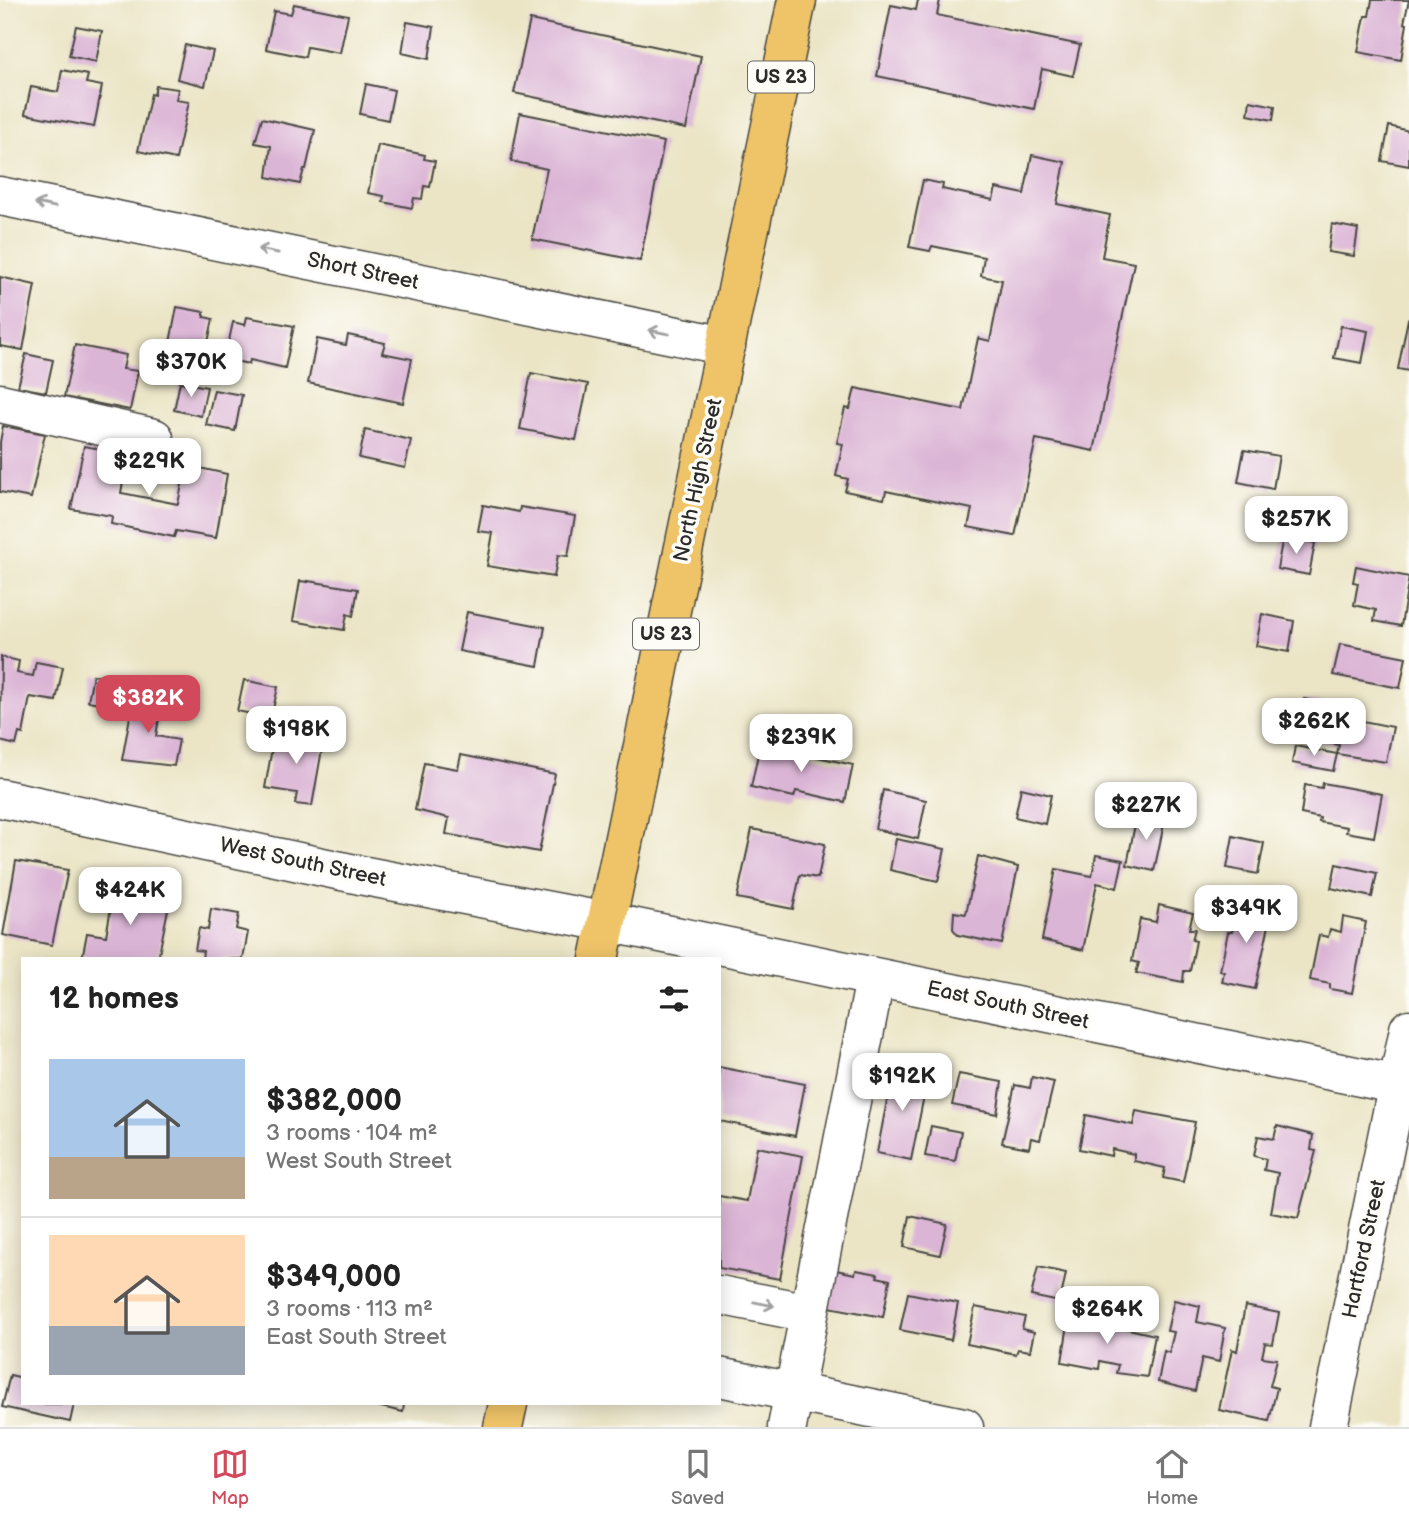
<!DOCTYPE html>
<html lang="en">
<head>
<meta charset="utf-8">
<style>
  :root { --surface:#fff; --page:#f2f2f2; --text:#222; --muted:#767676; --line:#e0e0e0; --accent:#d1495b }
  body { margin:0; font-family:"Balsamiq Sans",sans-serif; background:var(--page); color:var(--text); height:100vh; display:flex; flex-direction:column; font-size:26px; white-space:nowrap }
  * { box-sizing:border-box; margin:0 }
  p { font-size:23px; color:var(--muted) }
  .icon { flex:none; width:38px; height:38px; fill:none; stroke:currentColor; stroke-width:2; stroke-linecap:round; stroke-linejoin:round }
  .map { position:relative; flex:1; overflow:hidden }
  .side { position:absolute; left:21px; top:957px; width:700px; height:448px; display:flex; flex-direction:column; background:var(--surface); border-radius:0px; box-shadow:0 4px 18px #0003 }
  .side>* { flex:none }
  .price { position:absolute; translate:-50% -60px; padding:0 16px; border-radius:14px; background:#fff; color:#222; font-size:23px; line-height:46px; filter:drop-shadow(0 2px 4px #0008) }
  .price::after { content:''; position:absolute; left:50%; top:42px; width:21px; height:16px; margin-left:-10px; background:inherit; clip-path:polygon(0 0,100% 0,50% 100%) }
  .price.active { background:var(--accent); color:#fff }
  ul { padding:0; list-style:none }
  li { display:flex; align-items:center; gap:21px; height:175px; padding:0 28px }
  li+li { border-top:2px solid var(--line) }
  li span { display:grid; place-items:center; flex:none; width:196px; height:140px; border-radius:0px; color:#555 }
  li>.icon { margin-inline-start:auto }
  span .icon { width:84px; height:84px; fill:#fffc; stroke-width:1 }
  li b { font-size:30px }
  h2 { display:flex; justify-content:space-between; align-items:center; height:84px; padding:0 28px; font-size:30px }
  .tabs { display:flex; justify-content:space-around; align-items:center; height:98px; border-top:2px solid var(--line); background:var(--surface); font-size:19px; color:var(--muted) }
  .tabs a { display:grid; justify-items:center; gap:4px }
  .tabs .active { color:var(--accent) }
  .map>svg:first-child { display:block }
  .building { fill:#dbb5d6 }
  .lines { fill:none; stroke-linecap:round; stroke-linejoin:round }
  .minor-casing { stroke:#484742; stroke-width:41 }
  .major-casing { stroke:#484742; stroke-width:41 }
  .minor { stroke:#fff; stroke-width:38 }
  .major { stroke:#efc469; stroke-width:38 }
  .oneway { stroke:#a0a0a0 }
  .labels { text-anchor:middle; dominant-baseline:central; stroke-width:7; stroke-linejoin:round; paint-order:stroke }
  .shield { fill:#fdfcf7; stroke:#6a6a68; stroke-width:2 }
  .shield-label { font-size:19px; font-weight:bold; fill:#2b2b2b }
  .street-label { font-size:21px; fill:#2b2b2b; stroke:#fdfcf7 }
</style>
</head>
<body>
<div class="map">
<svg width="1409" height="1427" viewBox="0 0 1409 1427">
  <rect width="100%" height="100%" fill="#fdfcf7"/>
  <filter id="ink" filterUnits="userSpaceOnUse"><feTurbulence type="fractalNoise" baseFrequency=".0143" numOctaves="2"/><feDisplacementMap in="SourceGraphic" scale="14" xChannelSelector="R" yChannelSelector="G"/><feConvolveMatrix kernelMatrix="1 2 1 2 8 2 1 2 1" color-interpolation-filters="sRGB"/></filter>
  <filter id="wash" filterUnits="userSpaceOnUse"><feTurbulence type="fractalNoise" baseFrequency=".00686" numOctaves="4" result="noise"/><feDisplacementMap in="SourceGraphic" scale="28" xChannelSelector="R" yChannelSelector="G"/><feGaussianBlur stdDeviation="1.57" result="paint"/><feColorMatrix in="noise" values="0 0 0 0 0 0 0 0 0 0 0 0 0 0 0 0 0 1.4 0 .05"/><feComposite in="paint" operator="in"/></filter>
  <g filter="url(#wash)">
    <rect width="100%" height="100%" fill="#ebe5c6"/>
    <g id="blocks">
      <g class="building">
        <path d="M918,0h22l-3,15 143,30 -7,31 -31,-7 -8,40 -157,-33 14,-71 25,5z"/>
        <path d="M1372,0h37l-5,23 3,1 -6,36 -43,-8 7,-36h4z"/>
        <path d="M294,4l54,11 -8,38 -33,-6 -2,10 -39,-8 8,-38 17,3z"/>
        <path d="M530,20l171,36 -15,73 -172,-36z"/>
        <path d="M407,22l27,5 -5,32 -27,-6z"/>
        <path d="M76,26l26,5 -6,31 -27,-6z"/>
        <path d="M185,45l28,6 -8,35 -28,-7z"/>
        <path d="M62,70l26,5 -2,8 16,3 -8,41 -69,-13 6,-27 27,5z"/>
        <path d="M366,84l28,6 -6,30 -28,-6z"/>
        <path d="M156,86l22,3 -2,11 13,2 -13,57 -38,-8 13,-57 3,1z"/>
        <path d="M1250,101l25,5 -2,14 -25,-5z"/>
        <path d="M520,113l144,29 -24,119 -108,-22 15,-70 -36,-8z"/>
        <path d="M262,118l53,12 -9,39h-2l-4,15 -33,-7 4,-31 -16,-3z"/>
        <path d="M1389,126l20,5v35l-27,-5z"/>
        <path d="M378,145l47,10 -1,4 11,2 -5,26 -6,-1 -2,13 -8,-1 -2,10 -29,-6 1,-6 -16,-3z"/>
        <path d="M1032,155l33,7 -8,42 53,11 -8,42 32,6 -40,188 -58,-12 -21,97 -47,-9 4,-18 -86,-18 -2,8 -39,-8 3,-12 -12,-3 7,-32 -6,-1 8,-35 5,1 5,-21 108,22 15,-72 12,3 12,-61 -21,-4 3,-19 -52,-11 -2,5 -21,-4 14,-67 20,4 -1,5 51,11 3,-12 28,6z"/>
        <path d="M1332,224l26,5 -4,27 -26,-4z"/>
        <path d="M0,277l35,8 -12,65 -23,-4z"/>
        <path d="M177,307l27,5v5l9,2 -10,46 -36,-7z"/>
        <path d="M247,317l47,9 -9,42 -35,-8 -1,4 -24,-5 8,-37 12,3z"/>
        <path d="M1408,319l1,1v51l-11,-2z"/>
        <path d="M1341,326l27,5 -6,32 -28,-5z"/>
        <path d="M348,335l37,8 -3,10 30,6 -9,44 -95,-20 9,-44 29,6z"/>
        <path d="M75,345l51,10 -3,14 15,2 -8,39 -66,-13z"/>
        <path d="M26,354l27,6 -7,32 -28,-5z"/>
        <path d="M531,373l57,11 -12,56 -56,-11z"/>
        <path d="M180,382l27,5 -6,29 -27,-6z"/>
        <path d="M214,390l28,5 -7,36 -29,-6z"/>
        <path d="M3,426l42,8 -14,64 -31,-6v-50z"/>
        <path d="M365,430l46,10 -6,28 -46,-10z"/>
        <path d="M84,446l44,8 -7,39 6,1 51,10 8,-39 41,9 -11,64 -40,-7 -2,6 -39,-8 -24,-5 1,-8 -41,-7z"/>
        <path d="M1244,450l35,6 -6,33 -35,-7z"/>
        <path d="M483,505l36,7 1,-5 55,9 -7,40 -10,-1 -4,22 -67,-11 6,-33 -15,-2z"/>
        <path d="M1283,537l32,6 -6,32 -32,-6z"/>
        <path d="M1356,566l53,11 -8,49 -27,-5 2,-11 -22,-5 4,-22 -5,-1z"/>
        <path d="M300,581l8,1v-1l50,8 -5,27 -6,-2 -3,16 -51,-9z"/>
        <path d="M467,612l78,15 -7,39 -79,-15z"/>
        <path d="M1262,614l32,7 -5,31 -33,-6z"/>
        <path d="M1340,644l66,13 -6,31 -67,-13z"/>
        <path d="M1,657l18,4 -2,12 16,3 3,-14 27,5 -7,34 -26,-4 -7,37 -4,-1 -3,12 -16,-4z"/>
        <path d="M93,675l26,4 -4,27 -27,-5z"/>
        <path d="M244,680l34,7 -7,31 -34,-7z"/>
        <path d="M134,695l28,5 -6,36 23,4 -5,26 -52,-6z"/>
        <path d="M1304,699l46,9 -2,10 45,9 -7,35 -49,-8 2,-9 -25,-5 1,-7 -17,-3z"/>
        <path d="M291,733l33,5 -12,68 -17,-2 2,-11 -32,-5 9,-51 16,2z"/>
        <path d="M782,744l23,5 -1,5 49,11 -8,37 -49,-11 -2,6 -43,-10 9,-42 20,5z"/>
        <path d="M1295,746l42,8 -4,17 -41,-8z"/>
        <path d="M461,755l94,19 -16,78 -93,-18 3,-16 -34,-8 9,-47 34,6z"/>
        <path d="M1323,783l59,11 -8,43 -28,-5 1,-5 -28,-5 1,-4 -19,-4 4,-29 17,3z"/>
        <path d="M1021,788l30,7 -6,29 -30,-7z"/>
        <path d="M883,790l43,10 -8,39 -43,-10z"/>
        <path d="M1137,814l28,5 -11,52 -27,-6z"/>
        <path d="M752,829l73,15 -7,34 -18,-3 -7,34 -56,-11z"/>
        <path d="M1233,836l31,7 -6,31 -31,-6z"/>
        <path d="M896,839l49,10 -7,32 -48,-11z"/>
        <path d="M1096,855l27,5 -6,28 -20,-5 -14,67 -41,-10 14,-71 36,7z"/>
        <path d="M978,856l40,11 -16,77 -44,-9 -5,-6 1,-17 12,2z"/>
        <path d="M16,861l52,9 -16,75 -49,-10z"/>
        <path d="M1336,864l41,9 -5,24 -41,-9z"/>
        <path d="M127,884l25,5 -3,11 20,4 -11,55h-76l5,-26 19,3 9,-51 11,2z"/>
        <path d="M1239,900l34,7 -18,82 -33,-7 2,-10 -4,-1 8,-39h4z"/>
        <path d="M1159,905l34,8 -4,16h6l-3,11 4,1 -6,30h-6l-1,11 -47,-9 3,-10 -7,-2 8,-42 16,3z"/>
        <path d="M211,909l28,5 -3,15 12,3 -5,27h-41l1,-8 -8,-1 4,-22 9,2z"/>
        <path d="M1343,917l23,5 -14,71 -22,-4v-5l-20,-4 9,-45 9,2 2,-8 11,3z"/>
        <path d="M904,1064l10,1 -1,7 15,4 -17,84 -34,-7 16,-84 9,2z"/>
        <path d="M719,1067l86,17 -10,52 -76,-15z"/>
        <path d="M959,1074l43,8 -5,32 -45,-9z"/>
        <path d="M1032,1077l22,5 -14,58 -9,-2 -2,10 -27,-5 13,-58 15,3z"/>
        <path d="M1136,1111l59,11 -12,60 -20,-4 2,-10 -31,-7v-7l-22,-5 -1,7 -32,-7 7,-34 47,10z"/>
        <path d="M931,1126l30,6 -6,29 -30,-5z"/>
        <path d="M1277,1126l36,9 -2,15 5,1 -18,67 -27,-5 7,-40 -14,-3 2,-11 -12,-3 4,-20 16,3z"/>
        <path d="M757,1147l46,9 -23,123 -61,-11v-72l28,5z"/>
        <path d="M910,1216l37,8 -7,31 -36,-8z"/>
        <path d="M1038,1267l28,6 -6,29 -29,-6z"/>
        <path d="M836,1270l19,4 1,-4 22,4 -1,3 13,3 -7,37 -54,-10z"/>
        <path d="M908,1293l50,10 -7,37 -51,-10z"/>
        <path d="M1174,1300l26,6 -3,16 28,6 -6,34 -17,-4 -7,33 -37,-9 6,-31 5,2 5,-21 -7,-1z"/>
        <path d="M1245,1306l34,7 -6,31 -8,-1 -3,14 15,2 -7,27 7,2 -8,33 -50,-11 13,-61 5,2z"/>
        <path d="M975,1307l50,10 -3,12 12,3 -4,19 -12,-2 -2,5 -49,-10z"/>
        <path d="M1070,1312l41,9 -1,4 45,10 -8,42 -31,-4 2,-8 -18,-4 -1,8 -37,-7z"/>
        <path d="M10,1375l13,3v26h51l-4,18 -68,-15z"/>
        <path d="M368,1404h36l-1,8z"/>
      </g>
    </g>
  </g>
  <g filter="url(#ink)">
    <use href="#blocks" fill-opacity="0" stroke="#484742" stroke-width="2"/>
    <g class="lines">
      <g class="minor-casing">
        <g id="minor">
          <path d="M0,196l726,150"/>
          <path d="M0,403l154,35"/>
          <path d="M0,798l360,77 247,47 802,165"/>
          <path d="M719,1295l90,18"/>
          <path d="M719,1377l245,50"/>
          <path d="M787,1427l88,-448"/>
          <path d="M1328,1427l81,-398"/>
        </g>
      </g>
      <g class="major-casing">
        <g id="major">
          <path d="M599,959l198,-959"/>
          <path d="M503,1427l5,-23"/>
        </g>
      </g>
      <use href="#minor" class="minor"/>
      <use href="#major" class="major"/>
    </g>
    <defs><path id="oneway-shaft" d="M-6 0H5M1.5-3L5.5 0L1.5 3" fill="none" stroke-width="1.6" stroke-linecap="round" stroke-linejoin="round" transform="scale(1.75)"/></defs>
    <g class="oneway">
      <use href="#oneway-shaft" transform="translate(45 205) rotate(-168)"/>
      <use href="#oneway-shaft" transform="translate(268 251) rotate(-168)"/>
      <use href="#oneway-shaft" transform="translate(659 332) rotate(-169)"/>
      <use href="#oneway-shaft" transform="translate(764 1304) rotate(11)"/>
    </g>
  </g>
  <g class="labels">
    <g class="shield">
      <rect x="748" y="61.5" width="66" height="31" rx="5"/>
      <rect x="633" y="618.5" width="66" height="31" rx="5"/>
    </g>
    <g class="shield-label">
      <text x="781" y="77">US 23</text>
      <text x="666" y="634">US 23</text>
    </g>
    <g class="street-label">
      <text transform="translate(363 271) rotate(12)">Short Street</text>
      <text transform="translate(698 480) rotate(-78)">North High Street</text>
      <text transform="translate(303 862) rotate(12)">West South Street</text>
      <text transform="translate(1008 1005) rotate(12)">East South Street</text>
      <text transform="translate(1364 1249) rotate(-78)">Hartford Street</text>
    </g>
  </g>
</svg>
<b class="price" style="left:191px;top:399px">$370K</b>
<b class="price" style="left:149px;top:498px">$229K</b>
<b class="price" style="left:1296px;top:556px">$257K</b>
<b class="price active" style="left:148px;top:735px">$382K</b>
<b class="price" style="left:1314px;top:758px">$262K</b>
<b class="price" style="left:296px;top:766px">$198K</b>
<b class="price" style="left:801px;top:774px">$239K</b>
<b class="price" style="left:1146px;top:842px">$227K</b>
<b class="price" style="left:130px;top:927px">$424K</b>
<b class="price" style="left:1246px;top:945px">$349K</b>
<b class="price" style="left:902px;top:1113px">$192K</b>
<b class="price" style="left:1107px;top:1346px">$264K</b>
<section class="side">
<h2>12 homes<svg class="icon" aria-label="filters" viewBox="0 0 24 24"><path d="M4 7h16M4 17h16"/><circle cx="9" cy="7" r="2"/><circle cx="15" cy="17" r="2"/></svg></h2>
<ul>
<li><span style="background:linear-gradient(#a9c7e8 70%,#b9a48a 0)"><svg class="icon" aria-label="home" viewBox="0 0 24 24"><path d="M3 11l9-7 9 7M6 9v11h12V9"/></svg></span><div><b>$382,000</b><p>3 rooms · 104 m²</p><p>West South Street</p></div></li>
<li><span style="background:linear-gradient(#ffd9b3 65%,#9aa5b1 0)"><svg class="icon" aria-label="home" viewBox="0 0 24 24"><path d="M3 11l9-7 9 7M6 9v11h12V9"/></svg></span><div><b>$349,000</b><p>3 rooms · 113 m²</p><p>East South Street</p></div></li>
</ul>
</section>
</div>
<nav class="tabs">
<a class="active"><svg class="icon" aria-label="map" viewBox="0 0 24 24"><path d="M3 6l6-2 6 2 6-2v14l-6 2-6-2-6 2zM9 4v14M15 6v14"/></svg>Map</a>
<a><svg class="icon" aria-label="saved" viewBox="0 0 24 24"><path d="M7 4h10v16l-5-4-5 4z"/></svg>Saved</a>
<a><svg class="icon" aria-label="home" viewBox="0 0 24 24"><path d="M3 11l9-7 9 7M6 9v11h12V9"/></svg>Home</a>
</nav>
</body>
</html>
